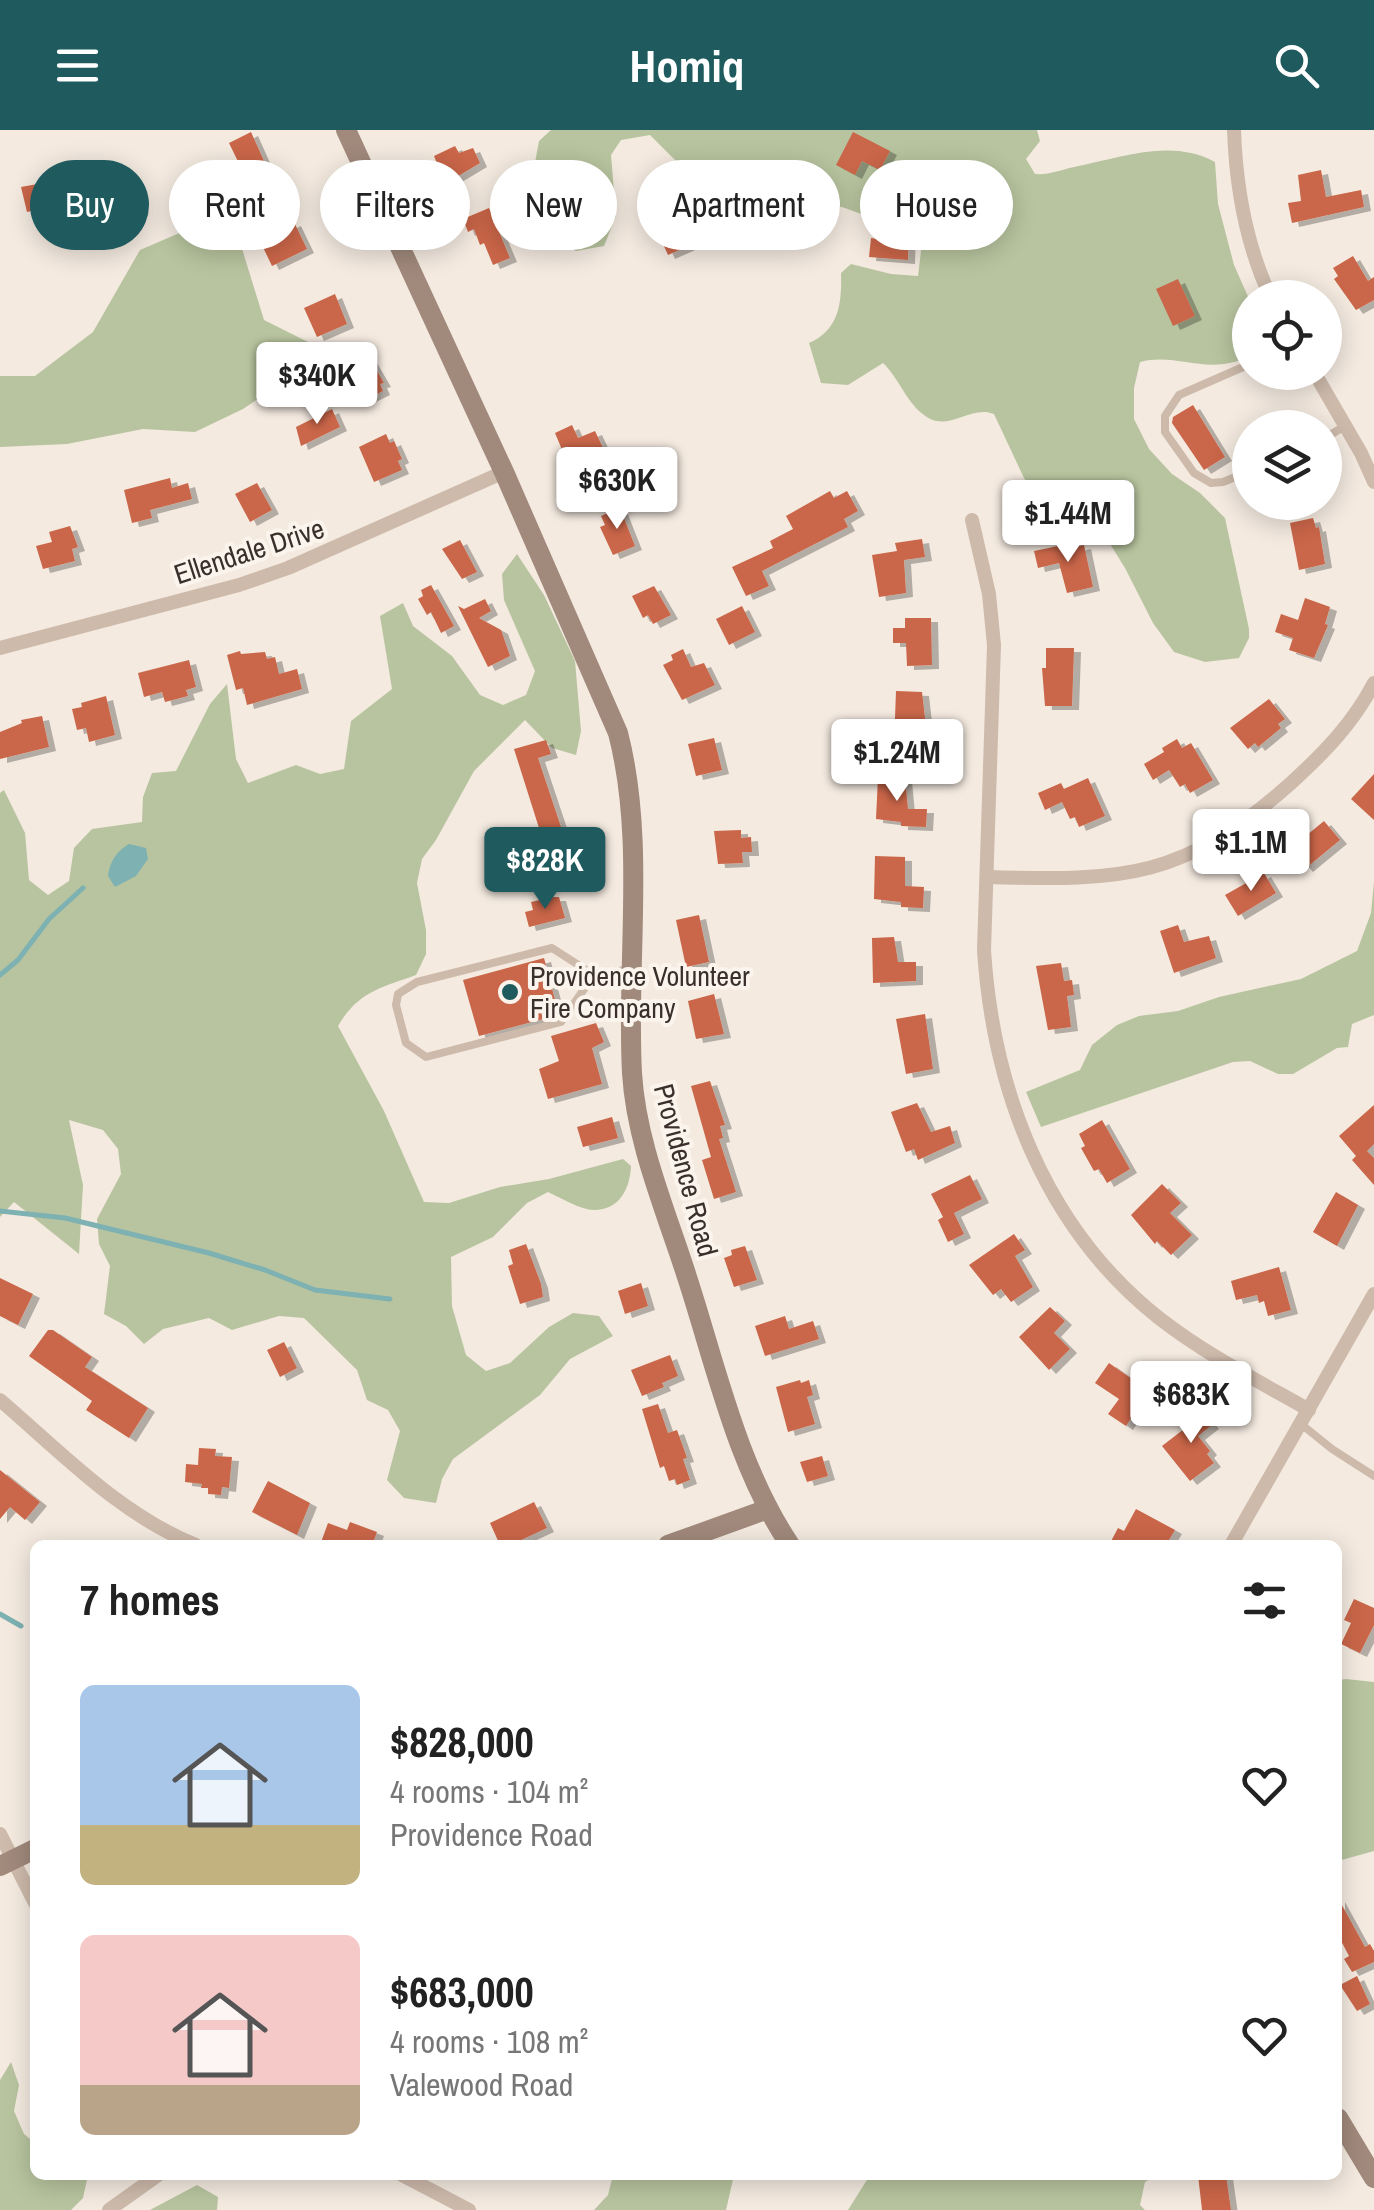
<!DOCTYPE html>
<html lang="en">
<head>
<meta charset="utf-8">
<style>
  :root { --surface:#fff; --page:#f2f2f2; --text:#222; --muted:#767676; --accent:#1e5a5e }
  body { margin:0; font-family:"Archivo Narrow",sans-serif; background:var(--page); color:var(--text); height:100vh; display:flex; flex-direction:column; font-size:38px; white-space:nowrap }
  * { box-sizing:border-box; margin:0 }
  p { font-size:32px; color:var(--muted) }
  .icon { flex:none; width:55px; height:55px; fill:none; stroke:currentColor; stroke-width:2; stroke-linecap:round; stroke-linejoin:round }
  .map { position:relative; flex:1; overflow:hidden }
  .panel { position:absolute; left:30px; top:1410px; width:1312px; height:640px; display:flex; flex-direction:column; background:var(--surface); border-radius:15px; box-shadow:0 5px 25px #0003 }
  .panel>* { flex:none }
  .guide { position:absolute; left:30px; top:30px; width:1315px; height:90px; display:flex; gap:20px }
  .fabs { position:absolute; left:1232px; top:150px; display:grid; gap:20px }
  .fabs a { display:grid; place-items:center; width:110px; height:110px; border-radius:50%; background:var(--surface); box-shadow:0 5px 25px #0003; font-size:50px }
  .price { position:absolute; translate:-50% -85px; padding:0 22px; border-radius:10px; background:#fff; color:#222; font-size:32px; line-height:65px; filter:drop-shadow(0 2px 5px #0008) }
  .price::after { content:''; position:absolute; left:50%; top:60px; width:30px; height:22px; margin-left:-15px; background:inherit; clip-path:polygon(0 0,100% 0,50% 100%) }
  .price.current { background:var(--accent); color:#fff }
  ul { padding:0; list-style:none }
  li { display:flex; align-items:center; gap:30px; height:250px; padding:0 50px }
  li span { display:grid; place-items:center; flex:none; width:280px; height:200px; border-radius:15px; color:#555 }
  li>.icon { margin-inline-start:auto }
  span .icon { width:120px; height:120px; fill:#fffc; stroke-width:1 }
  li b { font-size:42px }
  h2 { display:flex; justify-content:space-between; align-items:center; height:120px; padding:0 50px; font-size:42px }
  .tag { padding:0 35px; border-radius:45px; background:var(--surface); box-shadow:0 5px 25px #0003; font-size:35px; line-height:90px }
  .tag.current { background:var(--accent); color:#fff }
  header { display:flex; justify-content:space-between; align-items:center; height:130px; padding:0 50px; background:var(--accent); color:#fff; font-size:45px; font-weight:800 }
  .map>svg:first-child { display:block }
  .green { fill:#b8c49f }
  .water { fill:#7db1b2 }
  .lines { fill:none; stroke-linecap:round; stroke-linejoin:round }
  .stream { stroke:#7db1b2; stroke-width:5 }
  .building { fill:#ca6648; filter:url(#shadow) }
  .lane { stroke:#cdbaab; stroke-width:8 }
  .street { stroke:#cdbaab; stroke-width:14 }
  .secondary { stroke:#a1897c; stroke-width:20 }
  .poi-dot { fill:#1e5a5e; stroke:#fbf4ed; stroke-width:4 }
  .labels { text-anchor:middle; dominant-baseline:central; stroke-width:8; stroke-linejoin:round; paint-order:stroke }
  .street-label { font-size:28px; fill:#3a2f2a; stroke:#fbf4ed }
  .poi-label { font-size:28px; fill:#3a2f2a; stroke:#fbf4ed; text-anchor:start }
</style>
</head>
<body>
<header><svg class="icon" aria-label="menu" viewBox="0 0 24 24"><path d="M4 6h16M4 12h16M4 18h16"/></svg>Homiq<svg class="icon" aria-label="search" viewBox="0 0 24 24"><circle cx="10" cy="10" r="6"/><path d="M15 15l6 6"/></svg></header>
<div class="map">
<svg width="1374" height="2080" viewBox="0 0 1374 2080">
  <defs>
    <filter id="shadow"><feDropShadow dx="7" dy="4" stdDeviation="0" flood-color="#0004"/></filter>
  </defs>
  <rect width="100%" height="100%" fill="#f4eae0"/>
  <g class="green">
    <path d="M551,0h486l3,11 -14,18 9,15c14,1 26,-4 39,-7 47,-9 96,-29 141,-5l3,42 16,61 16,36v55c-43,21 -72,-4 -110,6l-6,26v31l15,30 23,25 28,19 25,25 24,111v9l-10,20 -34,4 -31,-10 -21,-29 -28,-55 -23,-37 -31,-25 -28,-2 -19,-26 -30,-64c-24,-10 -46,20 -70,1 -17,-12 -26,-38 -41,-52l-35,22 -27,-2 -12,-40c30,-13 33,-40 32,-70l10,-9 40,10 27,2 3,-25 -8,-43 -30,-6 -19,13 -22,-8 -40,2 -29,-45c-11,0 -21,8 -32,9 -22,1 -45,-16 -65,-12l-26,-26 -29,5 -10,15 5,61 -12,30 -28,5 -24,-15 -12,-25 -6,-43 5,-27z"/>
    <path d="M212,89l23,7 29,94 44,22 -1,24 -64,43 -48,23 -52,-3 -76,15 -67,3v-71h35l58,-44 47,-82z"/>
    <path d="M517,424l27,41 31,66 6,70 -5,24 -24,-7 -27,-28 -51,51 -38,69 -14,19 -5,24 9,47v24l-10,21c-36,13 -58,17 -78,51l46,85 40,91 25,1 51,-16 49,-8 74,-20 8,7c-1,22 -11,44 -37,44 -13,0 -33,-12 -46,-18l-21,11 -34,34 -42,20 1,49 14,49 20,16 24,-8 39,-36 24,-14 26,3 14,20 -43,23 -30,36 -87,64 -11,20 -6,24 -32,-5 -17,-18 13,-49 -12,-21 -21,-10 -10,-30 -53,-52 -25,-2 -47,14 -23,-12 -46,11 -19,15 -18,-18 -22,-12 6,-48 -11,-22 -2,-25 24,-45 -3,-25 -15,-19 -34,-10 14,65 -4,69 -65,-52 -14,15v-424l4,-3 21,43 4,47 19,15 21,-14 5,-33 18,-19 50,-7 1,-25 9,-24 24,-2 34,-67 17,-20 9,75 12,24 48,-18 24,9 24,-5 7,-48 41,-32 -12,-73 23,-13 10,23 39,30 28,39 23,10 23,-10 9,-24 -31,-71 -2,-26z"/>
    <path d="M1374,752v133l-22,9 -4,23 -11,1 -44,26h-15l-28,-13 -17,1 -192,65 -15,-35 54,-22 12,-25 25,-20 22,-9 39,-5 41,-14 82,-18 56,-28 14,-38z"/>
    <path d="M1346,1549l28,3v169l-36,10v-181z"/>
    <path d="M11,1932l8,23 -5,26 10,23 11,9v32h53l-5,23 -12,12h-71v-130z"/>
    <path d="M613,2045h121l-8,35h-132l14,-15z"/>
    <path d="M870,2045h288l-13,7 -5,23 5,5h-297z"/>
    <path d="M197,2055l21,12 -1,13h-67z"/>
  </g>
  <path class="water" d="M129,714l17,4 2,11 -12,17 -21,11 -7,-11c2,-15 8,-24 21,-32z"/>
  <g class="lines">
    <g class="stream">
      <path d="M0,845l18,-15 31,-41 34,-31"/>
      <path d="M0,1081l65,7 144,35 56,17 50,20 75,9"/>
      <path d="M0,1484l21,12"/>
    </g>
  </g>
  <g class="building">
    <path d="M251,2l13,29 -8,3 13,27 -4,3 16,34 13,-6 13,27 -35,17 -13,-27 4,-2 -9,-20 4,-2 -15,-31 5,-2 -19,-39z"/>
    <path d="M853,2l37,19 -10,19 -18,-9 -7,14 -19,-10z"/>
    <path d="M455,16l4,7 14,-5 7,15 -35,21 -11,-28z"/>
    <path d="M1321,40l5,27 35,-7 3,17 -72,16 -4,-20 13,-2 -3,-26z"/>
    <path d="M54,51l3,13 -7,2 3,10 -26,6 -6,-25z"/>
    <path d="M712,58l17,40 -61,27 -14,-31 41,-20 -3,-7z"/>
    <path d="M489,78l21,50 -17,7 -9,-22 -4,2 -6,-16 -6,3 -5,-13z"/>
    <path d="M886,89l23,2 -1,39 -39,-3 2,-19 13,2z"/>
    <path d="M1353,126l15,25 6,-4v23l-18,10 -22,-31 4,-3 -5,-8z"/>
    <path d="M1178,149l17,37 -22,10 -17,-37z"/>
    <path d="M335,164l12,30 -30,13 -13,-29z"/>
    <path d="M370,229l14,24 -4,1 3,7 -14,7 -3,-7 -18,7 -9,-25z"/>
    <path d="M1193,275l32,52 -21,13 -32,-47 1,-6z"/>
    <path d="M332,279l8,18 -39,19 -5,-19z"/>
    <path d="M572,295l6,13 17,-7 19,40 -36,17 -23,-55z"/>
    <path d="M386,304l4,9 4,-2 8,18 -4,2 4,9 -28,12 -15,-35z"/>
    <path d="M648,326l11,26 -17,8 -13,-27z"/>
    <path d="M170,348l2,10 16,-5 4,16 -42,11 2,8 -20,5 -8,-33z"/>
    <path d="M257,353l15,27 -22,12 -15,-28z"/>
    <path d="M830,361l4,7 13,-7 11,20 -14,8 4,8 -86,44 7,15 -23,10 -14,-29 41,-19 -3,-7 23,-12 -7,-13z"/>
    <path d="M620,378l15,38 -22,9 -13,-28 5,-2 -4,-9z"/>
    <path d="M1313,388l3,10 3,-1 6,37 -26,6 -9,-47z"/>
    <path d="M70,396l8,21 -6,2 3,12 -32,8 -7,-23 16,-4 -3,-10z"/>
    <path d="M922,409l3,18 -21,3 2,33 -27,4 -7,-42 25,-4 -2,-8z"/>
    <path d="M460,410l17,32 -15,7 -20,-30z"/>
    <path d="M1068,414l1,4 15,-3 9,42 -26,6 -8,-30 -21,5 -4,-17z"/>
    <path d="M431,455l23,41 -13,7 -10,-21 -4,3 -9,-16 5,-3 -2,-6z"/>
    <path d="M654,456l17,29 -18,9 -5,-9 -5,3 -11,-22z"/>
    <path d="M1305,468l25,9 -5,17 3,1 -14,33 -25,-8 4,-12 -18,-6 6,-18 17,6z"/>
    <path d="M485,469l6,12 -12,7 22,12 9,26 -22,11 -30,-61 6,3z"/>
    <path d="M742,476l13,26 -26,13 -13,-26z"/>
    <path d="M905,488h26l1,47 -25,1 -1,-23h-13v-15h12z"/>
    <path d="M1046,518h28l-2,58h-27l-3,-38h4z"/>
    <path d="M683,519l8,18 13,-4 11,22 -33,15 -19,-35 10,-5 -2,-5z"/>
    <path d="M240,521l1,3 24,-2 2,7 8,-2 4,17 18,-5 5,20 -55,16 -4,-17 -7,2 -9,-35z"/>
    <path d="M189,530l7,27 -10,3 2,6 -23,6 -3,-10 -18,5 -6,-24z"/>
    <path d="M896,561l26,1 4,35h-5v19l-27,-1z"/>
    <path d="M106,566l9,39 -26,7 -3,-14 -9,2 -5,-21 10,-2 -1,-4z"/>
    <path d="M1269,569l16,20 -7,5 3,4 -23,19 -3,-4 -7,6 -18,-21z"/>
    <path d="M42,586l7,31 -49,12v-27l22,-9 -1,-3z"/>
    <path d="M714,608l8,32 -26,6 -8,-32z"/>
    <path d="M1177,609l5,9 9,-5 22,37 -23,13 -5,-9 -5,3 -11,-17 -16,10 -9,-16 20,-12 -2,-4z"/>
    <path d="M546,610l5,14 -13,4 23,69 4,27 -26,6 -7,-31 7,-1 -25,-79z"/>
    <path d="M1374,644v46l-23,-21z"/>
    <path d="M878,647l27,1 3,31h19l-1,18 -25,-1v-4l-25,-3z"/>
    <path d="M1088,648l17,38 -26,11 -4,-10 -5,2 -8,-17 -17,8 -7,-17 23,-10 3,6z"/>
    <path d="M1324,691l16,19 -34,28 -16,-19z"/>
    <path d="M741,700v8l10,-1 1,15h-10l1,11 -25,1 -4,-33z"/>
    <path d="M875,726l30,1v29l19,1 -1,21 -22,-1v-5l-27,-3z"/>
    <path d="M1264,743l12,20 -38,23 -13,-21z"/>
    <path d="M553,767h6l6,21 -36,9 -4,-15 8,-2 -2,-8z"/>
    <path d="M699,785l10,47 -23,5 -10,-47z"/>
    <path d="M1178,795l6,17 25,-6 7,22 -42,15 -14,-42z"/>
    <path d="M894,807l4,25h18v19l-43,2 -1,-45z"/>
    <path d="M544,828l12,46 -16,5 3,10 -64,17 -16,-56z"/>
    <path d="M1061,833l3,18 8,-1 2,15 -7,1 4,31 -23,3 -12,-64z"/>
    <path d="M714,864l10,40 -28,5 -8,-38z"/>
    <path d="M925,884l8,55 -27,5 -10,-55z"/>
    <path d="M596,893l8,19 -12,6 10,36 -54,15 -9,-30 20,-8 -8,-25z"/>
    <path d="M710,951l15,44 -5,1 3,12 -4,1 17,53 -22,7 -12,-39 9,-3 -20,-71z"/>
    <path d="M917,973l14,29 19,-6 5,17 -37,17 -4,-11 -8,3 -15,-40z"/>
    <path d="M1374,975v39l-7,7 7,7v27l-22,-25 4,-4 -17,-20z"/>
    <path d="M612,987l6,21 -35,9 -6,-20z"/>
    <path d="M1102,990l28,49 -23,14 -8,-14 -5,2 -13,-23 4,-2 -6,-12z"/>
    <path d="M970,1045l12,24 -28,14 10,21 -16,8 -10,-22 5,-3 -12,-23z"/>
    <path d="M1162,1054l19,19 -11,10 22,22 -21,20 -14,-14 -2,3 -24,-29z"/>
    <path d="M1336,1062l22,13 -21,41 -24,-14z"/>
    <path d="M1014,1104l11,16 -10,6 18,31 -22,15 -10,-13 -8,6 -24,-30z"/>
    <path d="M526,1114l15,40 2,13 -23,7 -12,-38 5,-2 -4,-14z"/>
    <path d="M745,1116l12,34 -23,7 -10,-29 8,-3 -1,-5z"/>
    <path d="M1279,1137l12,43 -23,6 -4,-15 -5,2 -2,-8 -21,5 -5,-19z"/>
    <path d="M0,1148l33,16 -15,31 -18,-9z"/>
    <path d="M641,1153l7,23 -23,8 -7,-23z"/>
    <path d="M1050,1177l15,14 -11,12 16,16 -21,21 -30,-33z"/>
    <path d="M785,1186l4,13 24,-8 6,18 -54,17 -10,-30z"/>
    <path d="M48,1200h5l39,27 -7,10 63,41 -19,30 -43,-28 6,-9 -63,-45z"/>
    <path d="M284,1212l13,26 -17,9 -13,-27z"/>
    <path d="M670,1225l8,21 -16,7 2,4 -22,9 -11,-26z"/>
    <path d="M1109,1233l40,28 -23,35 -18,-12 11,-15 -24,-16z"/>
    <path d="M800,1250l1,3 8,-3 4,15 -6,2 8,27 -27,8 -12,-45z"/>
    <path d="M658,1274l10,29 9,-3 10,28 -4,1 7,21 -13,5 -2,-6 -6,2 -5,-15 -4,2 -18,-59z"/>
    <path d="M1199,1278l13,17 -14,11 12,15 -3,3 7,9 -24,18 -28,-35 22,-17 -5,-5z"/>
    <path d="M199,1318l17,1 -1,7 17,1 -3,31 -7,-1 -1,8 -13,-1v-6h-7l1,-4 -17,-2 1,-18 12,1z"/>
    <path d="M822,1326l6,20 -21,6 -7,-20z"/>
    <path d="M0,1340l40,32 -15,18 -15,-13 -10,12z"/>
    <path d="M268,1351l42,22 -13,32 -45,-23z"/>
    <path d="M534,1372l13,26 -28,13 3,4h-22l-10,-22z"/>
    <path d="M1136,1379l39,21 -9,15h-57l9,-17 6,3z"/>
    <path d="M350,1392l27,10 -3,8 9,5h-63l8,-22 19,7z"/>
    <path d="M1354,1469l20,9v17l-14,28 -19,-9 10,-21 -7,-3z"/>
    <path d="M1338,1768l27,49 5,-3 4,7v11l-22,10 -8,-13 5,-3 -11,-21z"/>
    <path d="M1357,1846l13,28 -13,7 -17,-26z"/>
    <path d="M1198,2045h28l5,35h-29z"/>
  </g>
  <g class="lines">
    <g class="lane">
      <path d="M1250,234l-71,31 -14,21v16l29,41 17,10 12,-1 27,-11"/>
      <path d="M1325,308l20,-12"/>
      <path d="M594,845l-33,47 -135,35 -20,-14 -10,-38 2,-11 19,-12 135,-34 42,27 37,-6"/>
      <path d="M1301,1294l31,25 42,27"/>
    </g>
    <g class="street">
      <path d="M1234,0c2,58 12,115 37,168"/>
      <path d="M1314,242l47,81 13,29"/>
      <path d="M972,390l17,74 5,51 -10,305c9,140 61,278 175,368 46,36 99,63 150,92"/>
      <path d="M0,518l239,-63 49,-17 216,-96"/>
      <path d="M987,747c139,4 196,2 304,-94 34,-31 62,-60 83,-100"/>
      <path d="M0,1270c61,52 120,115 196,145"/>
      <path d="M1231,1415l143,-251"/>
      <path d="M0,1704l35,69"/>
      <path d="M402,2045l67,35"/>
      <path d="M109,2080l49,-35"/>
    </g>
    <g class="secondary">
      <path d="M346,0l158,342 114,261c28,108 8,229 14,340 4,69 34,138 55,204 29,89 50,189 103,268"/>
      <path d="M668,1415l100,-36"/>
      <path d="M0,1736l35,-17"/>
      <path d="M1338,1988l36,60"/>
    </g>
  </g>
  <circle class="poi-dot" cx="510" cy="862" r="10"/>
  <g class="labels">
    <g class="street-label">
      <text transform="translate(249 421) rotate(-18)">Ellendale Drive</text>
      <text transform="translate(686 1040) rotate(75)">Providence Road</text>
    </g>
    <g class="poi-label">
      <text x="530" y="846">Providence Volunteer<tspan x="530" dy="32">Fire Company</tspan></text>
    </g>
  </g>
</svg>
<div class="fabs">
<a><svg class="icon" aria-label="locate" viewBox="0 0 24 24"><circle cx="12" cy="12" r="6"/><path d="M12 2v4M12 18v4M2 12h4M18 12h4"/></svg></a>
<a><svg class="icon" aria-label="layers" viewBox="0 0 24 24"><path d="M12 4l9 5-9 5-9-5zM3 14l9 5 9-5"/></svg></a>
</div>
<b class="price" style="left:317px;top:297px">$340K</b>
<b class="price" style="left:617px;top:402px">$630K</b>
<b class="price" style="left:1068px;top:435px">$1.44M</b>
<b class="price" style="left:897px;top:674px">$1.24M</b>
<b class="price" style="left:1251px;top:764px">$1.1M</b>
<b class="price current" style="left:545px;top:782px">$828K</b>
<b class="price" style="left:1191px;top:1316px">$683K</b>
<div class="guide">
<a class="tag current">Buy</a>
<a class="tag">Rent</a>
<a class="tag">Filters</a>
<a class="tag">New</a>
<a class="tag">Apartment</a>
<a class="tag">House</a>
</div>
<section class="panel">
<h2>7 homes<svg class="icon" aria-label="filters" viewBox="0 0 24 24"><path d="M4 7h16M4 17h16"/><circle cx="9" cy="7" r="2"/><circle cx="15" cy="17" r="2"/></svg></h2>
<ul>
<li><span style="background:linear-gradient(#a9c7e8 70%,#c2b280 0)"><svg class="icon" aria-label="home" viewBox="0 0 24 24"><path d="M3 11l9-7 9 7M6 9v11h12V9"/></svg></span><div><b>$828,000</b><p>4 rooms · 104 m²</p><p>Providence Road</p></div><svg class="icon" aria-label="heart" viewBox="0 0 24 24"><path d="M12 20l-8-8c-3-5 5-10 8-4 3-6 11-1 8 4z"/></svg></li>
<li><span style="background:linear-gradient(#f6c9c9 75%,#b9a48a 0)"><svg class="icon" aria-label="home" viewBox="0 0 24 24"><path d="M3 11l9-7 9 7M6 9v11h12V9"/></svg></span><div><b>$683,000</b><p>4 rooms · 108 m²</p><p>Valewood Road</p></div><svg class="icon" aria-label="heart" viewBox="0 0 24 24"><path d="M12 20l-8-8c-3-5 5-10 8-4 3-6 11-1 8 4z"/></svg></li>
</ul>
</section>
</div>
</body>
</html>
